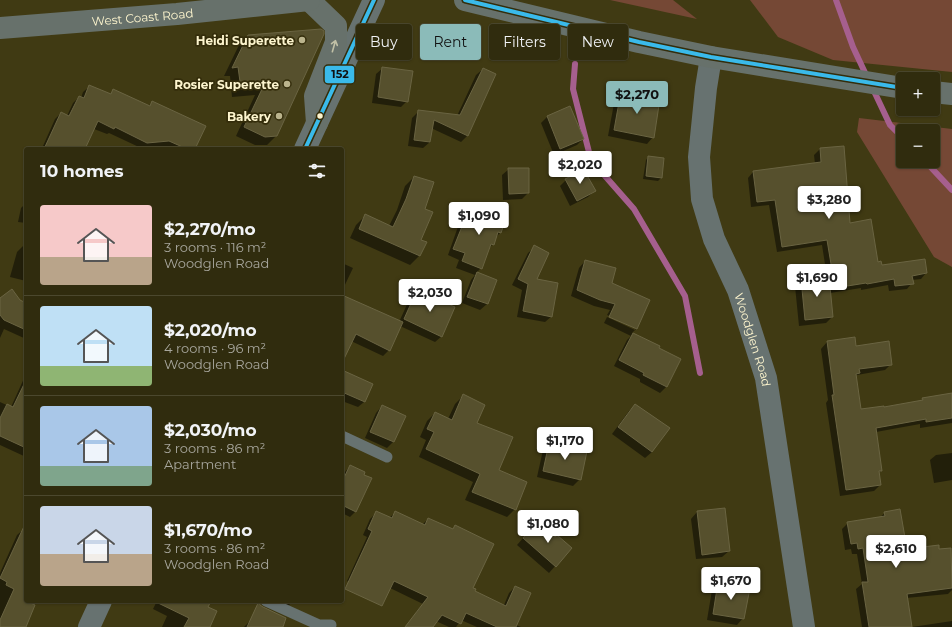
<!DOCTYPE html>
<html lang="en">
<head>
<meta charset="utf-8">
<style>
  :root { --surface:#302c0e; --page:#3c381c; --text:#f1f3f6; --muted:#a8a79e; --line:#4b482e; --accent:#8bbbb9 }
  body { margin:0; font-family:Montserrat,sans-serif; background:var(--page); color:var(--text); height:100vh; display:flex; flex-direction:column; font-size:15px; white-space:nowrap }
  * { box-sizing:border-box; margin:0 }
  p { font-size:13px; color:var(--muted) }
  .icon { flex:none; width:22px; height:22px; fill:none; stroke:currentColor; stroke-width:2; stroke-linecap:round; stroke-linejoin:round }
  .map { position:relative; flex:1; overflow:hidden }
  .side { position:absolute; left:24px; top:147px; width:320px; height:456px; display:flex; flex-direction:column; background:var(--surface); border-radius:4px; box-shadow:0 1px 3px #0004,0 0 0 1px var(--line) }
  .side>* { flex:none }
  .top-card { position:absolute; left:356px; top:24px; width:380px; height:36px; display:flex; gap:8px }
  .controls { position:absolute; left:896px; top:72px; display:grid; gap:8px }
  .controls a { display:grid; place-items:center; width:44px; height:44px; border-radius:4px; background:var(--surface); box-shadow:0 1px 3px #0004,0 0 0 1px var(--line); font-size:20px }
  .price { position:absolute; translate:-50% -34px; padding:0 9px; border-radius:4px; background:#fff; color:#222; font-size:13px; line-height:26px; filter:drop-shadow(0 1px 2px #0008) }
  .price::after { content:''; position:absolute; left:50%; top:24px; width:12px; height:9px; margin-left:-6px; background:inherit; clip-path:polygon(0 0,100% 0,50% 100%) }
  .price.selected { background:var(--accent); color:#111 }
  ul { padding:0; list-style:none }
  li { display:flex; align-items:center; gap:12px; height:100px; padding:0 16px }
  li+li { border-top:1px solid var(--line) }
  li span { display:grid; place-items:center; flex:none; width:112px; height:80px; border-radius:4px; color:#555 }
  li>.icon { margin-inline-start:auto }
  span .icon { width:48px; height:48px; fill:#fffc; stroke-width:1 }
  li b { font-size:17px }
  h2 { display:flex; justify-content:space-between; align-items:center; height:48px; padding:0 16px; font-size:17px }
  .pill { padding:0 14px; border-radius:4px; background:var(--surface); box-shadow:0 1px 3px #0004,0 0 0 1px var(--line); font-size:14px; line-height:36px }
  .pill.selected { background:var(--accent); color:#111 }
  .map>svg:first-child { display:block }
  .green { fill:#754835; fill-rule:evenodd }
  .shadow { fill:#0007 }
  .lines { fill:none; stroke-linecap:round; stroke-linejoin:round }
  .stream { stroke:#a65f8e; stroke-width:6 }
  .building { fill:#56502d; stroke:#6a6442 }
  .service { stroke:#677270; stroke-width:11 }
  .minor { stroke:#677270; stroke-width:22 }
  .tertiary { stroke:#677270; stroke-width:22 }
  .secondary { stroke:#67716b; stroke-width:22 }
  .bus-1-casing { stroke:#342d0b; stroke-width:7 }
  .bus-1 { stroke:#3abaea; stroke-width:4 }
  .oneway { stroke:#c1c0a6 }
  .poi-dot { fill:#bbb48d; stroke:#342d0b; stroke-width:1.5 }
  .bus-dot { fill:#fdf5ce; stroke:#342d0b; stroke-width:1.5 }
  .labels { text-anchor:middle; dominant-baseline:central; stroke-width:3.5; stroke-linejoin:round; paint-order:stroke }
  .street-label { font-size:12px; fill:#fdf5ce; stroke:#342d0b }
  .poi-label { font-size:12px; font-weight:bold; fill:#fdf5ce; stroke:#342d0b; text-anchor:end }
  .line-badge { stroke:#342d0b; stroke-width:1.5 }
  .pale-badge-label { font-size:11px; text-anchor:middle; font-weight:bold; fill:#111 }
</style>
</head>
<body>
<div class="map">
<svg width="952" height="627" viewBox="0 0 952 627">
  <rect width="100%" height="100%" fill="#403a13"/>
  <g class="green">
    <path d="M610,0h63l24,19z"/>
    <path d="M750,0h202v72l-119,-12 -55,-23z"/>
    <path d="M859,118l93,11v138l-18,-10 -77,-125zM903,131h30v30h-30z"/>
  </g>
  <g class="shadow">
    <path d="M320,30l-44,106 -9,9h-12l-19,-9 19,-41 -23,2 -2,-21h-6l15,-31 9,-9z"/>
    <path d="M383,68l24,33 -6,6 -29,-4 4,-29z"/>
    <path d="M483,69l-16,67 -6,6 -30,-14 -1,14 -7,6 -15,-2 4,-28 7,-7 38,5 19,-41z"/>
    <path d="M90,86l19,9 4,-4 35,15 4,-3 42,46h-27l-5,-2 -21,1 -32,-15 -2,1 -13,-5 -10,20h-40l1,-2 -2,-1 12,-27 6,-6 6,3 6,-13 6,-6 2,1 2,-6z"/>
    <path d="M621,92l28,12 4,33 -6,7 -39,-8 7,-38z"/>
    <path d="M569,107l14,32 -6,6 -23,10 -13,-32 6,-6z"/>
    <path d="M820,149l29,75 28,39 4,4 45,6 -5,6 -9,1v3l-5,6 -18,2 -1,-6 -27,5v-2l-31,5 2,24 -6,6 -27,3 -4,-40 6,-6 26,-3 -5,-32 -45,7 -8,-47 -18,2 -3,-29 5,-6 62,-8 -1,-9z"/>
    <path d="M648,157l13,21 -3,3 -15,-2 3,-19z"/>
    <path d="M509,169l19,24 -6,6 -19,1 -1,-25z"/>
    <path d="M414,177l10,32 -4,31 5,3 -6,13 -9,9 -60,-27 6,-13 9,-9 24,10 8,-16 8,-24z"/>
    <path d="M566,180l28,11 -6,6 -18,9 -10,-20z"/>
    <path d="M26,203v20l-8,-1 3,-14z"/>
    <path d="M487,209l13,24 -4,4 -3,7 -4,4 -8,20 -5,5 20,8 -9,23 -7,6 -18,-7 9,-23 4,-5 -19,-7 3,-8 -11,-5 12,-34 7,-6 12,5 2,-5z"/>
    <path d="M26,243v38l-16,-4 7,-25z"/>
    <path d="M535,247v32l17,37 -7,6 -28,-5 5,-27 -10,-5 16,-32z"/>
    <path d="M585,261l26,23 38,16 -13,29 -4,4 26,13 9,40 -7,7 -20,-11v-3l-26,-13 13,-26 4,-4 -27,-13 3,-6 28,13v-3l-28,-12 3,-5 -16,-4 -23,-10 8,-28z"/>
    <path d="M342,263l11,5 -11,23z"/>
    <path d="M417,291l25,45 -7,6 -35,-16 -11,24 -6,6 -32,-15 -9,20v-64l57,25 11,-24z"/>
    <path d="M0,299l19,2 7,3v35l-22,-10 -4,9z"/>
    <path d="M827,342l28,5 36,17 -6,6 -28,5 -2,1 5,34 60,-8 3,-3 29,-5v29l-32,5v-4l-44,8 5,39 -3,2 2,12 -6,6 -34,5 -14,-93 2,-3 -7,-51z"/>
    <path d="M342,371l29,14 -7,17 -6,5 -16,-6z"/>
    <path d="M26,374v83l-26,-12v-43l11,5z"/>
    <path d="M463,396l52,113 -8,8 -42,-17 8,-18 -54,-25 7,-17 -6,-3 7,-16 8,-8 13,6 7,-15z"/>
    <path d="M635,405l17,47 -7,6 -33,-24 17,-23z"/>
    <path d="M382,406l11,36 -6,6 -22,-10 11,-25z"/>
    <path d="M550,444l30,35 -7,7 -36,-9 6,-27z"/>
    <path d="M952,453v27l-18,3 -4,-23 6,-5z"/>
    <path d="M350,466l6,45 -6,6 -8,-4v-36l3,-5z"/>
    <path d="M724,509l5,42 -7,6 -26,2 -5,-40 6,-7z"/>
    <path d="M377,512l12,6 6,-5 27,12 6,-6 23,11 4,-3 19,65 30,13 5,-12 6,-6 1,38 5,2h-44l-16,-7 -5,7h-7l-33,-15 7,-8 -33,-16 -8,9 -35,-16 20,-44 -4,-2 7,-16z"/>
    <path d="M885,513l21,37h33l11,-1 2,19v22l-4,4 -42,4 5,29h-49l-6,-38 6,-5 -5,-30h-5l-1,-5 -6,1 -3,-21 6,-6 31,-5z"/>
    <path d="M24,529l2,1v71h10l-12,26h-24v-54l17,-38z"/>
    <path d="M531,529l24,9 16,10 -22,25 -32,-28z"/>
    <path d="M718,584l25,34 -6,7 -30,-5 5,-30z"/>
    <path d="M157,601h53l-3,6 2,20h-47l5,-11 -14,-7z"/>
    <path d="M273,601h19l-6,9z"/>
    <path d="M251,620l31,7h-38z"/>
    <path d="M952,621v6h-40z"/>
  </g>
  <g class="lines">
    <g class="stream">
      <path d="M836,0l17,47 14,30"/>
      <path d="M575,64l-2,25 18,71 43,49 51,87 15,77"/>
      <path d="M873,89l17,36 13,13"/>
      <path d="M925,161l27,29"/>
    </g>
  </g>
  <g class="building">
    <path d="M321,29l3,2v3l-47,102 -12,1 -21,-10 19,-40 -22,2 -3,-22 -6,1 16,-33z"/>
    <path d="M382,67l31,4 -5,31 -30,-5z"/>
    <path d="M483,68l13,6 -28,62 -34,-16 -4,22 -16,-2 4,-30 42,5z"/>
    <path d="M89,85l22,9 2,-5 37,17 2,-5 54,25 -11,23h-8l-18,-8 -22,2 -32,-16 -1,2 -16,-8 -13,28h-41l17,-37 8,4 10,-20 5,2z"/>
    <path d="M621,91l30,5 -1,7 9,2 -5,33 -40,-8z"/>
    <path d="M570,106l14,33 -24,10 -13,-33z"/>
    <path d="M844,146l6,77 21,-4 7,43 3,-1 1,4 43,-6 2,14 -15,3 2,8 -19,2 -1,-7 -27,5 -1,-1 -31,5 -8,-48 -45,7 -7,-47 -18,2 -4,-31 68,-9 -1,-14z"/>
    <path d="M648,156l16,2 -2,20 -16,-2z"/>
    <path d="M508,168h21v25l-20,1z"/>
    <path d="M584,170l12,21 -19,10 -12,-22z"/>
    <path d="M414,176l20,6 -9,27 8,3 -12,28 6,2 -7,14 -61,-27 6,-15 28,13 13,-28z"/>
    <path d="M487,207l20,8 -6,18 -3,-1 -4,13 -3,-1 -9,25 -20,-8 3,-8 -12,-4 14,-35 15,6z"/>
    <path d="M534,245l15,8 -12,26 21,4 -6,34 -29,-6 5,-27 -10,-5z"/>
    <path d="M585,260l31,8 -4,15 38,17 -13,29 -28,-12 6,-13 -15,-4 -23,-10z"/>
    <path d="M477,272l20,8 -9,24 -21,-7z"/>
    <path d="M829,276l4,41 -28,3 -4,-41z"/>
    <path d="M12,289l8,11 6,3v27l-22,-10 -4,-5v-17z"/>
    <path d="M417,290l38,17 -13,30 -38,-18z"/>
    <path d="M342,295l61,27 -13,29 -34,-17 -14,29z"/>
    <path d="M633,333l27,13 -1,2 22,11 -14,28 -24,-12 1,-2 -25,-13z"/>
    <path d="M855,337l1,9 33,-5 3,24 -33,4 1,4 -4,1 5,35 23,-3v1l39,-7 -1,-2 30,-5v25l-26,4v-3l-50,9 6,43h-3l2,14 -35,5 -14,-95h2l-7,-54z"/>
    <path d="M342,370l31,14 -8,18 -23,-10z"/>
    <path d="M26,380v68l-26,-12v-18l7,-14 6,3z"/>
    <path d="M463,394l22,11 -8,18 36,14 -14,33 28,12 -11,28 -44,-18 8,-18 -54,-25 8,-17 -7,-3 8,-17 17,8z"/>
    <path d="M635,404l35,24 -18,24 -34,-25z"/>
    <path d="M382,405l24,11 -12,26 -24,-10z"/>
    <path d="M549,443l27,5v1l11,2 -6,29 -38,-9z"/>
    <path d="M350,465l15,7 -1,3 8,3 -16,34 -14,-7v-23z"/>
    <path d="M725,508l5,43 -28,4 -5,-44z"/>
    <path d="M900,509l7,40 32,-4v4l12,-1 1,40 -45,6 5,33h-43l-7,-45h6l-5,-34 -5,1 -1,-6 -6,1 -4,-22 38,-6 -1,-4z"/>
    <path d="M376,511l16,7 3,-7 30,14 3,-7 25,11 2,-4 39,19 -21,44 3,1 -1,2 31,15 9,-20 16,7 -15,34h-19l-31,-14 -5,11 -19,-9 -9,12h-28l23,-30 -34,-16 -12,25 -37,-17 27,-58 -4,-2z"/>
    <path d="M26,522v79l9,4 -9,22h-26v-7l14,-31 -8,-4 1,-3 -7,-4z"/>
    <path d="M537,522l18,15 2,-2 15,13 -16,19 -33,-29z"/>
    <path d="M718,582l32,6 -6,31 -31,-5z"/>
    <path d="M154,601h57l-3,6 9,4 -7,16h-26l5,-9z"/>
    <path d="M259,601l1,4 3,2 23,11 -3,9h-36z"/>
  </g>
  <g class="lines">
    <g class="service">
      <path d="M342,436l45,21"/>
      <path d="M266,601l53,24h12"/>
    </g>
    <path class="minor" id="s1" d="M711,57l-5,31 -7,69 3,42 12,40 24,51 28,88 38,249"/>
    <g class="tertiary">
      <path d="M305,149l69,-149"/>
      <path d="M89,627l12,-26"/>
    </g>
    <g class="secondary">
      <path d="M309,0l27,26v16l-21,54 2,27"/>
      <path d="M465,0l174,42 72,15 192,31"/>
      <path id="s2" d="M0,28l177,-14 132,-14"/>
      <path d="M933,92l19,2"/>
    </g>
    <g class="bus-1-casing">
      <g id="bus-1">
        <path d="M465,0l174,42 72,15 192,31"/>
        <path d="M305,149l69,-149"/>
      </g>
    </g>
    <use href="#bus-1" class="bus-1"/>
  </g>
  <defs><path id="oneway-shaft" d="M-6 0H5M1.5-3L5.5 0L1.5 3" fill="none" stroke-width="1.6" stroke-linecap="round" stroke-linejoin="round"/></defs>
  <use class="oneway" href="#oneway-shaft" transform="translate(334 46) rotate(-74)"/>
  <g class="poi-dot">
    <circle cx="302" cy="40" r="4"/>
    <circle cx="287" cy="84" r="4"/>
    <circle cx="279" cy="116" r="4"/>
  </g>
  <circle class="bus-dot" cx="320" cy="116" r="3.5"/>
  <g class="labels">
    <g class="street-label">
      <text stroke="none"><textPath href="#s2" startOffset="143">West Coast Road</textPath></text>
      <text stroke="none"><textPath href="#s1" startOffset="293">Woodglen Road</textPath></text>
    </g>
    <g class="poi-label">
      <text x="294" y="40">Heidi Superette</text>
      <text x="279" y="84">Rosier Superette</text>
      <text x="271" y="116">Bakery</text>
    </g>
  </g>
  <rect class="line-badge" x="324" y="65" width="31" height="19" rx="4" fill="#3abaea"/>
  <g class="pale-badge-label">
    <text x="340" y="78">152</text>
  </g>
</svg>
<div class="controls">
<a>+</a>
<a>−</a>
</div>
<b class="price selected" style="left:637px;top:115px">$2,270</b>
<b class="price" style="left:580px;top:185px">$2,020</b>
<b class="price" style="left:829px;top:220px">$3,280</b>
<b class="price" style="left:479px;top:236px">$1,090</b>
<b class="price" style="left:817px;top:298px">$1,690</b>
<b class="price" style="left:430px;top:313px">$2,030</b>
<b class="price" style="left:565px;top:461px">$1,170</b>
<b class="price" style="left:548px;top:544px">$1,080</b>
<b class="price" style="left:896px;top:569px">$2,610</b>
<b class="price" style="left:731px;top:601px">$1,670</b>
<div class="top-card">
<a class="pill">Buy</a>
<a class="pill selected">Rent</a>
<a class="pill">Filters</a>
<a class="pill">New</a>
</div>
<section class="side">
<h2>10 homes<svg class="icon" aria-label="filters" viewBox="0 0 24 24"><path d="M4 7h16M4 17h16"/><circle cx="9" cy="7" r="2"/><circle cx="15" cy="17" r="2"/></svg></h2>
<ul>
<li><span style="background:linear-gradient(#f6c9c9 65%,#b9a48a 0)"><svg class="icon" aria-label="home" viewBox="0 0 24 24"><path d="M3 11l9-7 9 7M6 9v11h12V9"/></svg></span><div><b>$2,270/mo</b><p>3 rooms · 116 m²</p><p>Woodglen Road</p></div></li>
<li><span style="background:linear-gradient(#bfe0f5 75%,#8fb573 0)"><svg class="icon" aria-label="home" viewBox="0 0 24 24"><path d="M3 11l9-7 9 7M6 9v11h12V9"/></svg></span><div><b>$2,020/mo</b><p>4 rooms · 96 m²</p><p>Woodglen Road</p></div></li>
<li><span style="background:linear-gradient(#a9c7e8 75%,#7fa58c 0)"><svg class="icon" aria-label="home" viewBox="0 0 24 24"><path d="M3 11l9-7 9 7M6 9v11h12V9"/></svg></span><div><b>$2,030/mo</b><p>3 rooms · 86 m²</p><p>Apartment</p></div></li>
<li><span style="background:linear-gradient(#c9d6e8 60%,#b9a48a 0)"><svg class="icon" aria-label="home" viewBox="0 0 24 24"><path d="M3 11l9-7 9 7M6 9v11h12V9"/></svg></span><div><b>$1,670/mo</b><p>3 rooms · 86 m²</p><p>Woodglen Road</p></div></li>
</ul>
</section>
</div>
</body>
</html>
